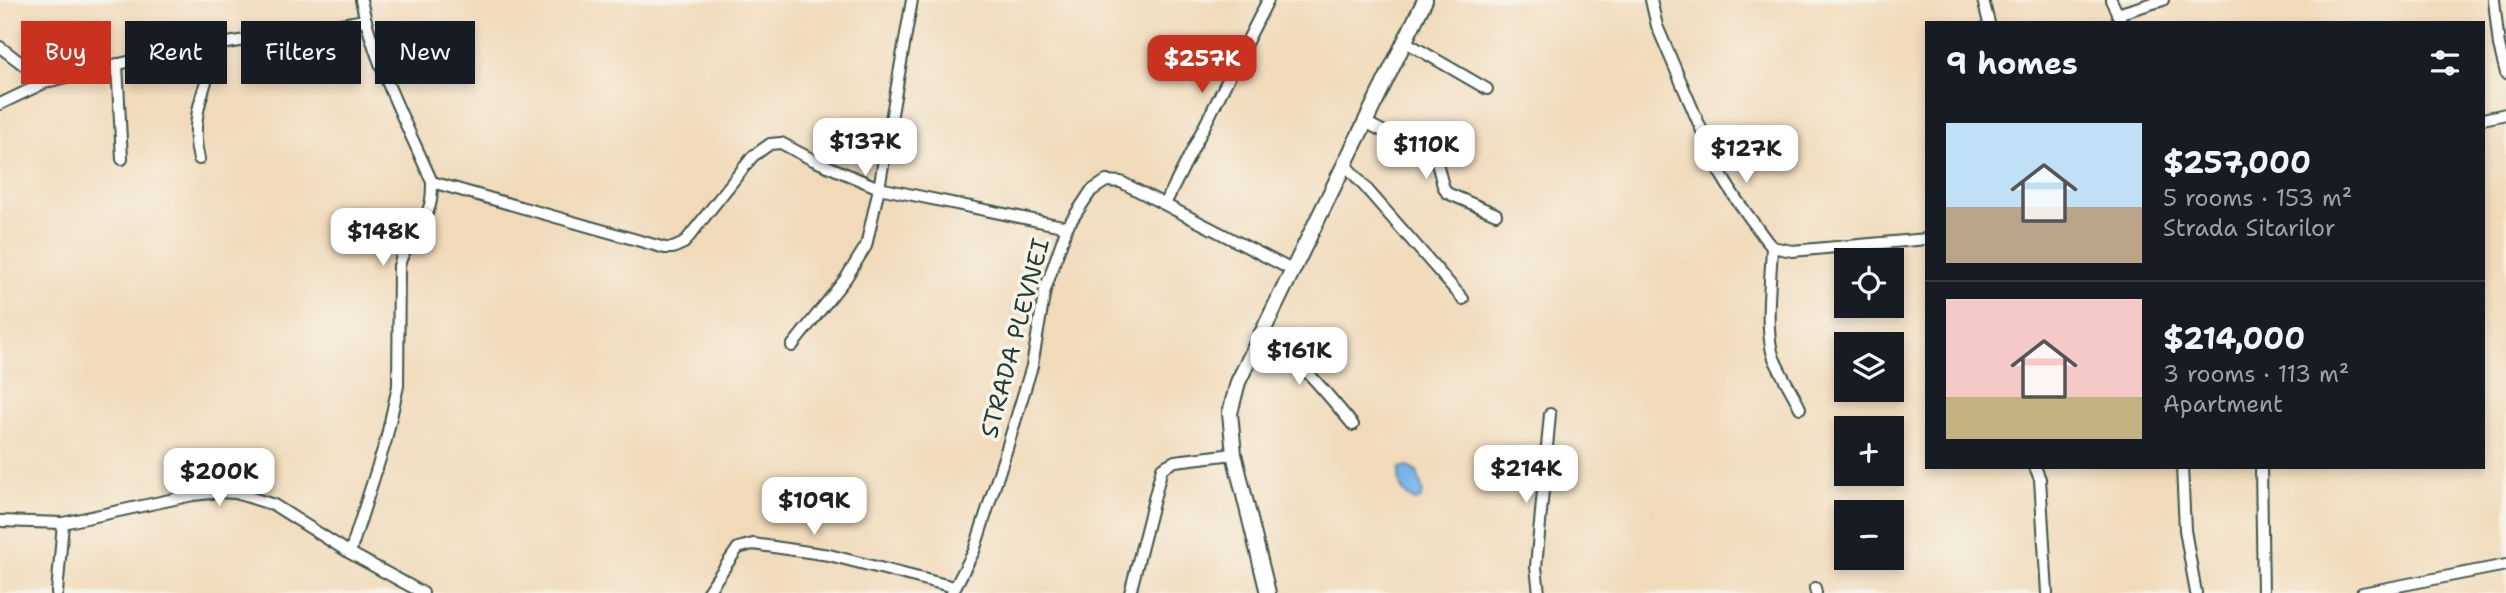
<!DOCTYPE html>
<html lang="en">
<head>
<meta charset="utf-8">
<style>
  :root { --surface:#171b24; --page:#20242c; --text:#f1f3f6; --muted:#9ea1a6; --line:#363941; --accent:#c8321e }
  body { margin:0; font-family:"Shantell Sans",sans-serif; background:var(--page); color:var(--text); height:100vh; display:flex; flex-direction:column; font-size:26px; white-space:nowrap }
  * { box-sizing:border-box; margin:0 }
  p { font-size:23px; color:var(--muted) }
  .icon { flex:none; width:38px; height:38px; fill:none; stroke:currentColor; stroke-width:2; stroke-linecap:round; stroke-linejoin:round }
  .map { position:relative; flex:1; overflow:hidden }
  .details { position:absolute; left:1925px; top:21px; width:560px; height:448px; display:flex; flex-direction:column; background:var(--surface); border-radius:0px; box-shadow:0 4px 10px #0003 }
  .details>* { flex:none }
  .banner { position:absolute; left:21px; top:21px; width:665px; height:63px; display:flex; gap:14px }
  .controls { position:absolute; left:1834px; top:248px; display:grid; gap:14px }
  .controls a { display:grid; place-items:center; width:70px; height:70px; border-radius:0px; background:var(--surface); box-shadow:0 4px 10px #0003; font-size:35px }
  .price { position:absolute; translate:-50% -60px; padding:0 16px; border-radius:14px; background:#fff; color:#222; font-size:23px; line-height:46px; filter:drop-shadow(0 2px 4px #0008) }
  .price::after { content:''; position:absolute; left:50%; top:42px; width:21px; height:16px; margin-left:-10px; background:inherit; clip-path:polygon(0 0,100% 0,50% 100%) }
  .price.selected { background:var(--accent); color:#fff }
  ul { padding:0; list-style:none }
  li { display:flex; align-items:center; gap:21px; height:175px; padding:0 21px }
  li+li { border-top:2px solid var(--line) }
  li span { display:grid; place-items:center; flex:none; width:196px; height:140px; border-radius:0px; color:#555 }
  li>.icon { margin-inline-start:auto }
  span .icon { width:84px; height:84px; fill:#fffc; stroke-width:1 }
  li b { font-size:30px }
  h2 { display:flex; justify-content:space-between; align-items:center; height:84px; padding:0 21px; font-size:30px }
  .chip { padding:0 24px; border-radius:0px; background:var(--surface); box-shadow:0 4px 10px #0003; font-size:24px; line-height:63px }
  .chip.selected { background:var(--accent); color:#fff }
  .map>svg:first-child { display:block }
  .water { fill:#76b4e9; stroke:#4a788e; stroke-width:2 }
  .lines { fill:none; stroke-linecap:round; stroke-linejoin:round }
  .street-casing { stroke:#3e5548; stroke-width:14 }
  .secondary-casing { stroke:#3e5548; stroke-width:18 }
  .street { stroke:#fff; stroke-width:10 }
  .secondary { stroke:#fff; stroke-width:14 }
  .labels { text-anchor:middle; dominant-baseline:central; stroke-width:7; stroke-linejoin:round; paint-order:stroke }
  .street-label { font-size:24px; fill:#1f3d34; stroke:#f7f3e8 }
</style>
</head>
<body>
<div class="map">
<svg width="2506" height="593" viewBox="0 0 2506 593">
  <rect width="100%" height="100%" fill="#f7f3e8"/>
  <filter id="ink" filterUnits="userSpaceOnUse"><feTurbulence type="fractalNoise" baseFrequency=".0143" numOctaves="2"/><feDisplacementMap in="SourceGraphic" scale="14" xChannelSelector="R" yChannelSelector="G"/><feConvolveMatrix kernelMatrix="1 2 1 2 8 2 1 2 1" color-interpolation-filters="sRGB"/></filter>
  <filter id="wash" filterUnits="userSpaceOnUse"><feTurbulence type="fractalNoise" baseFrequency=".00686" numOctaves="4" result="noise"/><feDisplacementMap in="SourceGraphic" scale="28" xChannelSelector="R" yChannelSelector="G"/><feGaussianBlur stdDeviation="1.57" result="paint"/><feColorMatrix in="noise" values="0 0 0 0 0 0 0 0 0 0 0 0 0 0 0 0 0 1.4 0 .05"/><feComposite in="paint" operator="in"/></filter>
  <g filter="url(#wash)">
    <rect width="100%" height="100%" fill="#f1daba"/>
    <path class="water" d="M1406,466l11,6 6,19 -2,8 -5,2c-14,-5 -19,-19 -16,-33z"/>
  </g>
  <g filter="url(#ink)">
    <g class="lines">
      <g class="street-casing">
        <g id="street">
          <path d="M1651,0l6,26 63,147 16,26 30,41 6,7 20,4 135,-12"/>
          <path d="M1983,0l6,23"/>
          <path d="M2111,0l11,23"/>
          <path d="M2494,0l5,46 7,27"/>
          <path d="M2117,14l46,-14"/>
          <path d="M1404,41l83,48"/>
          <path d="M0,47l46,35"/>
          <path d="M117,64l5,95"/>
          <path d="M0,104l46,-22 110,-27 209,-35"/>
          <path d="M2483,119l23,-5"/>
          <path d="M1365,122l71,37 7,27 4,7 49,21"/>
          <path d="M199,159c-11,-40 8,-76 19,-115"/>
          <path d="M1344,163l119,136"/>
          <path d="M432,182l233,66h8l11,-5 69,-87 17,-12 11,-1 32,17 66,28 188,39"/>
          <path d="M1165,204l103,-204"/>
          <path d="M1772,247c-1,29 -8,85 2,111 6,15 19,35 26,50"/>
          <path d="M1263,331c34,27 62,60 90,94"/>
          <path d="M792,346l54,-68 20,-32 13,-58 33,-188"/>
          <path d="M2035,467l5,12 7,114"/>
          <path d="M2182,467l3,63 11,63"/>
          <path d="M2261,467l2,126"/>
          <path d="M0,521l63,2 130,-28 26,-3 17,1 38,12 76,48 73,40"/>
          <path d="M350,553l36,-113 12,-54 1,-120c5,-23 25,-38 31,-61 2,-7 2,-15 2,-23 -26,-59 -58,-119 -71,-182"/>
          <path d="M1815,588l1,5"/>
          <path d="M57,593l6,-70"/>
          <path d="M707,593l31,-45 15,-4 76,11 125,32"/>
          <path d="M952,593l22,-42 33,-103 25,-82 13,-76 22,-63 24,-36 15,-10 15,1 171,88"/>
          <path d="M1130,593l32,-125 13,-7 59,-7"/>
          <path d="M1539,593l-3,-26 14,-153"/>
          <path d="M2362,593l144,-28"/>
        </g>
      </g>
      <g class="secondary-casing">
        <path id="secondary" d="M1268,593l-34,-139 -4,-41 8,-31 187,-382"/>
      </g>
      <use href="#street" class="street"/>
      <use href="#secondary" class="secondary"/>
    </g>
  </g>
  <g class="labels">
    <g class="street-label">
      <text transform="translate(1015 338) rotate(-75)">STRADA PLEVNEI</text>
    </g>
  </g>
</svg>
<div class="controls">
<a><svg class="icon" aria-label="locate" viewBox="0 0 24 24"><circle cx="12" cy="12" r="6"/><path d="M12 2v4M12 18v4M2 12h4M18 12h4"/></svg></a>
<a><svg class="icon" aria-label="layers" viewBox="0 0 24 24"><path d="M12 4l9 5-9 5-9-5zM3 14l9 5 9-5"/></svg></a>
<a>+</a>
<a>−</a>
</div>
<b class="price selected" style="left:1202px;top:95px">$257K</b>
<b class="price" style="left:865px;top:178px">$137K</b>
<b class="price" style="left:1426px;top:181px">$110K</b>
<b class="price" style="left:1746px;top:185px">$127K</b>
<b class="price" style="left:383px;top:268px">$148K</b>
<b class="price" style="left:1299px;top:387px">$161K</b>
<b class="price" style="left:1526px;top:505px">$214K</b>
<b class="price" style="left:219px;top:508px">$200K</b>
<b class="price" style="left:814px;top:537px">$109K</b>
<div class="banner">
<a class="chip selected">Buy</a>
<a class="chip">Rent</a>
<a class="chip">Filters</a>
<a class="chip">New</a>
</div>
<section class="details">
<h2>9 homes<svg class="icon" aria-label="filters" viewBox="0 0 24 24"><path d="M4 7h16M4 17h16"/><circle cx="9" cy="7" r="2"/><circle cx="15" cy="17" r="2"/></svg></h2>
<ul>
<li><span style="background:linear-gradient(#bfe0f5 60%,#b9a48a 0)"><svg class="icon" aria-label="home" viewBox="0 0 24 24"><path d="M3 11l9-7 9 7M6 9v11h12V9"/></svg></span><div><b>$257,000</b><p>5 rooms · 153 m²</p><p>Strada Sitarilor</p></div></li>
<li><span style="background:linear-gradient(#f6c9c9 70%,#c2b280 0)"><svg class="icon" aria-label="home" viewBox="0 0 24 24"><path d="M3 11l9-7 9 7M6 9v11h12V9"/></svg></span><div><b>$214,000</b><p>3 rooms · 113 m²</p><p>Apartment</p></div></li>
</ul>
</section>
</div>
</body>
</html>
